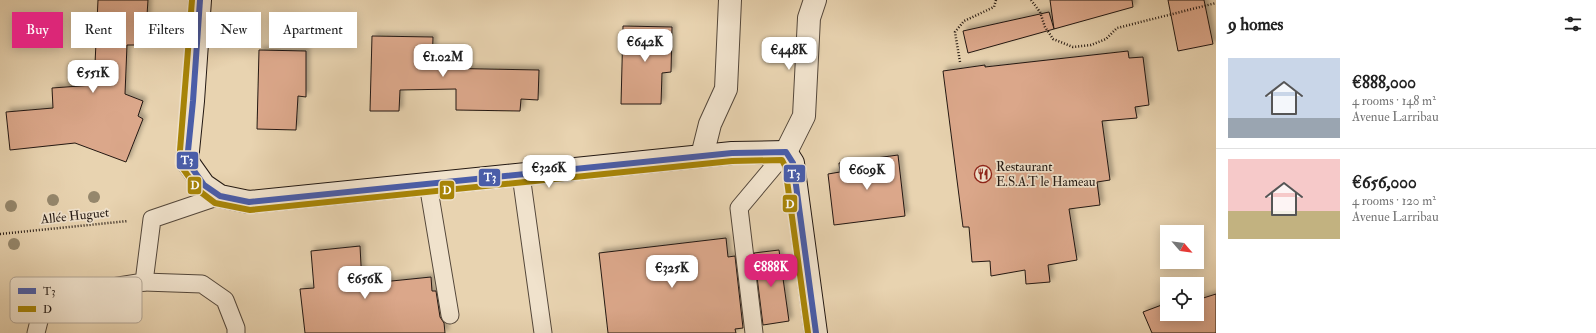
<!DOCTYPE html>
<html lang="en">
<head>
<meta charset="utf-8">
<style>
  :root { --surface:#fff; --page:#f6f6f6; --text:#222; --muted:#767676; --line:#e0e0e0; --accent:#db2777 }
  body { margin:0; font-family:"IM FELL Double Pica",serif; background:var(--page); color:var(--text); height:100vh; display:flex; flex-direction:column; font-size:15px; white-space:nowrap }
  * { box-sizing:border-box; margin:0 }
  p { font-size:13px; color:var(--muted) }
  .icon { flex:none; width:22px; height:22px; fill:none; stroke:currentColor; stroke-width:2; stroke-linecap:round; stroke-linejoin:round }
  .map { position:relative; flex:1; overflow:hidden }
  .details { display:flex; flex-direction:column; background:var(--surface); width:380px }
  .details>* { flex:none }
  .banner { position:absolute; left:12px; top:12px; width:380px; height:36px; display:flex; gap:8px }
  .needle { width:26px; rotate:118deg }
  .controls { position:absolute; left:1160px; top:225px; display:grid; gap:8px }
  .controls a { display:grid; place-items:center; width:44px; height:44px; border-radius:0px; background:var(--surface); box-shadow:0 2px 10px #0003; font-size:20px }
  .price { position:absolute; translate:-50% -34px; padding:0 9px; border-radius:8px; background:#fff; color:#222; font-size:13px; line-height:26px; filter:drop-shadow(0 1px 2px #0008) }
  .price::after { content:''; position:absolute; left:50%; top:24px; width:12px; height:9px; margin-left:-6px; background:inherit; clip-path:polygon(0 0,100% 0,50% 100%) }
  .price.active { background:var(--accent); color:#fff }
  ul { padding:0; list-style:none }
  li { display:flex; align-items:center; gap:12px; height:100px; padding:0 12px }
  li+li { border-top:1px solid var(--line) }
  li span { display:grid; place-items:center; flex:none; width:112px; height:80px; border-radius:0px; color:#555 }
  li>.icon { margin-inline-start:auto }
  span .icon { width:48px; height:48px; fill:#fffc; stroke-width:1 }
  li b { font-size:17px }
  h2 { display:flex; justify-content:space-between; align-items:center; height:48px; padding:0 12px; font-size:17px }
  .chip { padding:0 14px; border-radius:0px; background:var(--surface); box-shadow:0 2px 10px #0003; font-size:14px; line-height:36px }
  .chip.active { background:var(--accent); color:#fff }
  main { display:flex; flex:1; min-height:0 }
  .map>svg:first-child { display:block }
  .building { fill:#dba78a; stroke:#231812; filter:url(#shadow) }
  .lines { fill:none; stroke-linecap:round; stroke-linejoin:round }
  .lane-casing { stroke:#54473a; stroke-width:19 }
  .street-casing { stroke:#54473a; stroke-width:24 }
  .secondary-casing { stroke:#231812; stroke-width:24 }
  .path { stroke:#231812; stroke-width:2.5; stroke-dasharray:1 2; stroke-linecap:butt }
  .lane { stroke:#f0e2cc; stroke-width:17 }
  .street { stroke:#f0e2cc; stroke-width:22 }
  .secondary { stroke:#f0e2cc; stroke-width:22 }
  .bus-1-casing { stroke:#f0e2cc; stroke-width:9 }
  .bus-2-casing { stroke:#f0e2cc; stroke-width:9 }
  .bus-1 { stroke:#4a5da8; stroke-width:6 }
  .bus-2 { stroke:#a78407; stroke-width:6 }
  .tree { fill:#95876c }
  .labels { text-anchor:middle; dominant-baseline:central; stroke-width:3.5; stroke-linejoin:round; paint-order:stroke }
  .poi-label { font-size:13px; fill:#231812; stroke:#f0e2cc; text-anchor:start }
  .street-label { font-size:13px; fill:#231812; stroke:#f0e2cc }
  .key { fill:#f0e2cc; stroke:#b2a594; stroke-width:1 }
  .key-label { font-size:11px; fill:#231812 }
  .line-badge { stroke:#f0e2cc; stroke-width:1.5 }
  .badge-label { font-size:11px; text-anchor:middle; font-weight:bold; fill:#fff }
</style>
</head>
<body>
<main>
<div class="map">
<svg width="1216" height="333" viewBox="0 0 1216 333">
  <defs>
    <filter id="shadow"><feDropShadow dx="3.5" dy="-3.5" stdDeviation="2" flood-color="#0004"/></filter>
  </defs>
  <rect width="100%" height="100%" fill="#e8d3b0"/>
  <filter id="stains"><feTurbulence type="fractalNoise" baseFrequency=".005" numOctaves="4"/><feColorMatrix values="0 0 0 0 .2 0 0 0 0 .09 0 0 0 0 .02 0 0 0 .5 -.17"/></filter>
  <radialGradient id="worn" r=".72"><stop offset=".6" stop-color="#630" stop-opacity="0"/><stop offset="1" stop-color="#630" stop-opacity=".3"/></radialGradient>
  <g class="building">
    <path d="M98,0h50l-3,45h-18l-2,49 18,7 -5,15 5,3 -17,43 -51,-19 -65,7 -4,-38 47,-4 -1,-20 42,-3z"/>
    <path d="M1050,0h82l1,7 -79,22z"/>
    <path d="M1168,0h36l9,44 -35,7z"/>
    <path d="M1049,12l5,17 -86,24 -5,-22z"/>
    <path d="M623,26l49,1 -1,45 -9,1 -1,31h-40z"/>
    <path d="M372,36l61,1 -1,31 107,2 -1,30 -17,-1 -1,12 -64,-1v-21l-56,1 -1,21h-29z"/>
    <path d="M259,50l47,1v46l-8,-1 -2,34 -39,-1z"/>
    <path d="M1128,51l1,7 14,-1 6,48 -14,2 2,11 -35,3 8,59 -13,2 3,23 -31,4 8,51 -29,5 2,17 -24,2 -1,-14 -34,6 -1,-15 -18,1 -3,-35h-6l-20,-156 42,-6v2z"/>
    <path d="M898,155l7,61 -71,9 -6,-51 12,-2 -1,-9z"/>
    <path d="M726,238l2,19 7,-1 8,72 -8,1 1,4h-128l-9,-80z"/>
    <path d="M360,246l2,38 69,-7 1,14h4l4,26 4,6 1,10h-140l-5,-44 14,-1 -3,-37z"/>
    <path d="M779,250l10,71 -26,4 -9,-72z"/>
    <path d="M1216,294v39h-64l-9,-21 24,-9v11h30v-14z"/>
  </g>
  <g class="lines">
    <g class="lane-casing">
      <g id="lane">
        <path d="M521,175l22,158"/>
        <path d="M428,184l22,131"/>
        <path d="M144,282l58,2 23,16 11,28v5"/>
        <path d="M36,333l5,-20 27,-19 76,-12 8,-63 68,-23"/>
        <path d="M754,333l-15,-125 47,-56"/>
      </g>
    </g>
    <g class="street-casing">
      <g id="street">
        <path d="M786,152l18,-36 5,-98 6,-18"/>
        <path d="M702,156l8,-32 16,-35 4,-89"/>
      </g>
    </g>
    <g class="secondary-casing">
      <path id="secondary" d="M200,0l-7,101 -6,60 17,24 16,11 29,6 483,-49 54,-1 7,11 23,170"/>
    </g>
    <g class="path">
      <path d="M1031,0l9,12 5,15 8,12 20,8 18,-2 15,-6 11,-11 99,-25"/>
      <path d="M960,62l-5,-30 9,-11 30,-14 2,-7"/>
      <path d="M0,234l128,-13"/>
    </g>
    <use href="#lane" class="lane"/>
    <use href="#street" class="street"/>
    <use href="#secondary" class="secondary"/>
    <g class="bus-1-casing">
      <path id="bus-1" d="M200,0l-7,101 -6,60 17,24 16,11 29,6 483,-49 54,-1 7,11 23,170"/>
    </g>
    <g class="bus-2-casing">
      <path id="bus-2" d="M192,0l-13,163 19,27 17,13 35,7 482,-49 50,-1 3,6 23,167"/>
    </g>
    <use href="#bus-1" class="bus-1"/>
    <use href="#bus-2" class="bus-2"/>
  </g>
  <g class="tree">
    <circle cx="94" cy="197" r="6"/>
    <circle cx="53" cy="200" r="6"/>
    <circle cx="11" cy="206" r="6"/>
    <circle cx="14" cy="244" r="6"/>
  </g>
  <defs>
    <g id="restaurant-ring" transform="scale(0.9)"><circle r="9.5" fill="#f0e2cc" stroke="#8f2418" stroke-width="1.5"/><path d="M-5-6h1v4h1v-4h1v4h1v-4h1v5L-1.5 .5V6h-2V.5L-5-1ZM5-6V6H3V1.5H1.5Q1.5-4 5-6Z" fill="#8f2418"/></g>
  </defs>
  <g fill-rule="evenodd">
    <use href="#restaurant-ring" x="983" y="174"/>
  </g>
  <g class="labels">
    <g class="poi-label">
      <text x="996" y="167">Restaurant<tspan x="996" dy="15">E.S.A.T le Hameau</tspan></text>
    </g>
    <g class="street-label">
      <text transform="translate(75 216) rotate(-6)">Allée Huguet</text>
    </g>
  </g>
  <rect x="10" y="277" width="132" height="46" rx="6" class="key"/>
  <rect x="18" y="288" width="18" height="6" fill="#4a5da8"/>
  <rect x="18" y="306" width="18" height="6" fill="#a78407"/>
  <g class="key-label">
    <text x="43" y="295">T3</text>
    <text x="43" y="313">D</text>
  </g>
  <g class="line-badge">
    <rect x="176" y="151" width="23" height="19" rx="4" fill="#4a5da8"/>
    <rect x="783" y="164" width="23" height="19" rx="4" fill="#4a5da8"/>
    <rect x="478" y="168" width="23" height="19" rx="4" fill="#4a5da8"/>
    <rect x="187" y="176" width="15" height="19" rx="4" fill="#a78407"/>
    <rect x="439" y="180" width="16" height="20" rx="4" fill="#a78407"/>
    <rect x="782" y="194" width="16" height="19" rx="4" fill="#a78407"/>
  </g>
  <g class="badge-label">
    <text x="187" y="164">T3</text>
    <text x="794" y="178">T3</text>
    <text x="490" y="181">T3</text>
    <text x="195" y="189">D</text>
    <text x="447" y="194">D</text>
    <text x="790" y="208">D</text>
  </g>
  <rect width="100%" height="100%" filter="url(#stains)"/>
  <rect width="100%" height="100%" fill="url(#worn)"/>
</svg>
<div class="controls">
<a><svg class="needle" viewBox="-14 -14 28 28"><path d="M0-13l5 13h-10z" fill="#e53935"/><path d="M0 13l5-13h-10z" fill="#767676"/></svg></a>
<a><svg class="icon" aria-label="locate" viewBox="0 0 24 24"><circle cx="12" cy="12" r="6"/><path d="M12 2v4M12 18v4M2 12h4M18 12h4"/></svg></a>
</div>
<b class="price" style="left:645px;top:63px">€642K</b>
<b class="price" style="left:789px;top:71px">€448K</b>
<b class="price" style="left:443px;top:78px">€1.02M</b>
<b class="price" style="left:93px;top:94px">€551K</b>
<b class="price" style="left:549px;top:189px">€326K</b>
<b class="price" style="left:867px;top:191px">€609K</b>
<b class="price active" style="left:771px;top:288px">€888K</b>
<b class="price" style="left:672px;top:289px">€325K</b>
<b class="price" style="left:365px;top:300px">€656K</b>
<div class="banner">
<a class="chip active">Buy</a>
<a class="chip">Rent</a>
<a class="chip">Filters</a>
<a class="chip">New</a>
<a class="chip">Apartment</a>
</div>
</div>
<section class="details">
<h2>9 homes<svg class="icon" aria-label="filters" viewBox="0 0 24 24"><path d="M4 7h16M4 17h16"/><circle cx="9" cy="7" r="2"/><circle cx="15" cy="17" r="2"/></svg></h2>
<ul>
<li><span style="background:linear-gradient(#c9d6e8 75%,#9aa5b1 0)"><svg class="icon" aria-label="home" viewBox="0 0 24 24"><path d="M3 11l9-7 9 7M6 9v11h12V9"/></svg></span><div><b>€888,000</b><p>4 rooms · 148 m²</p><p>Avenue Larribau</p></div></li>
<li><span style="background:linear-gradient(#f6c9c9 65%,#c2b280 0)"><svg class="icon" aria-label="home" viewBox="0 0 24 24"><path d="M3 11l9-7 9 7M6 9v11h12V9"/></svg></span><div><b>€656,000</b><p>4 rooms · 120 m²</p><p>Avenue Larribau</p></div></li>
</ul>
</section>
</main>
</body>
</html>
